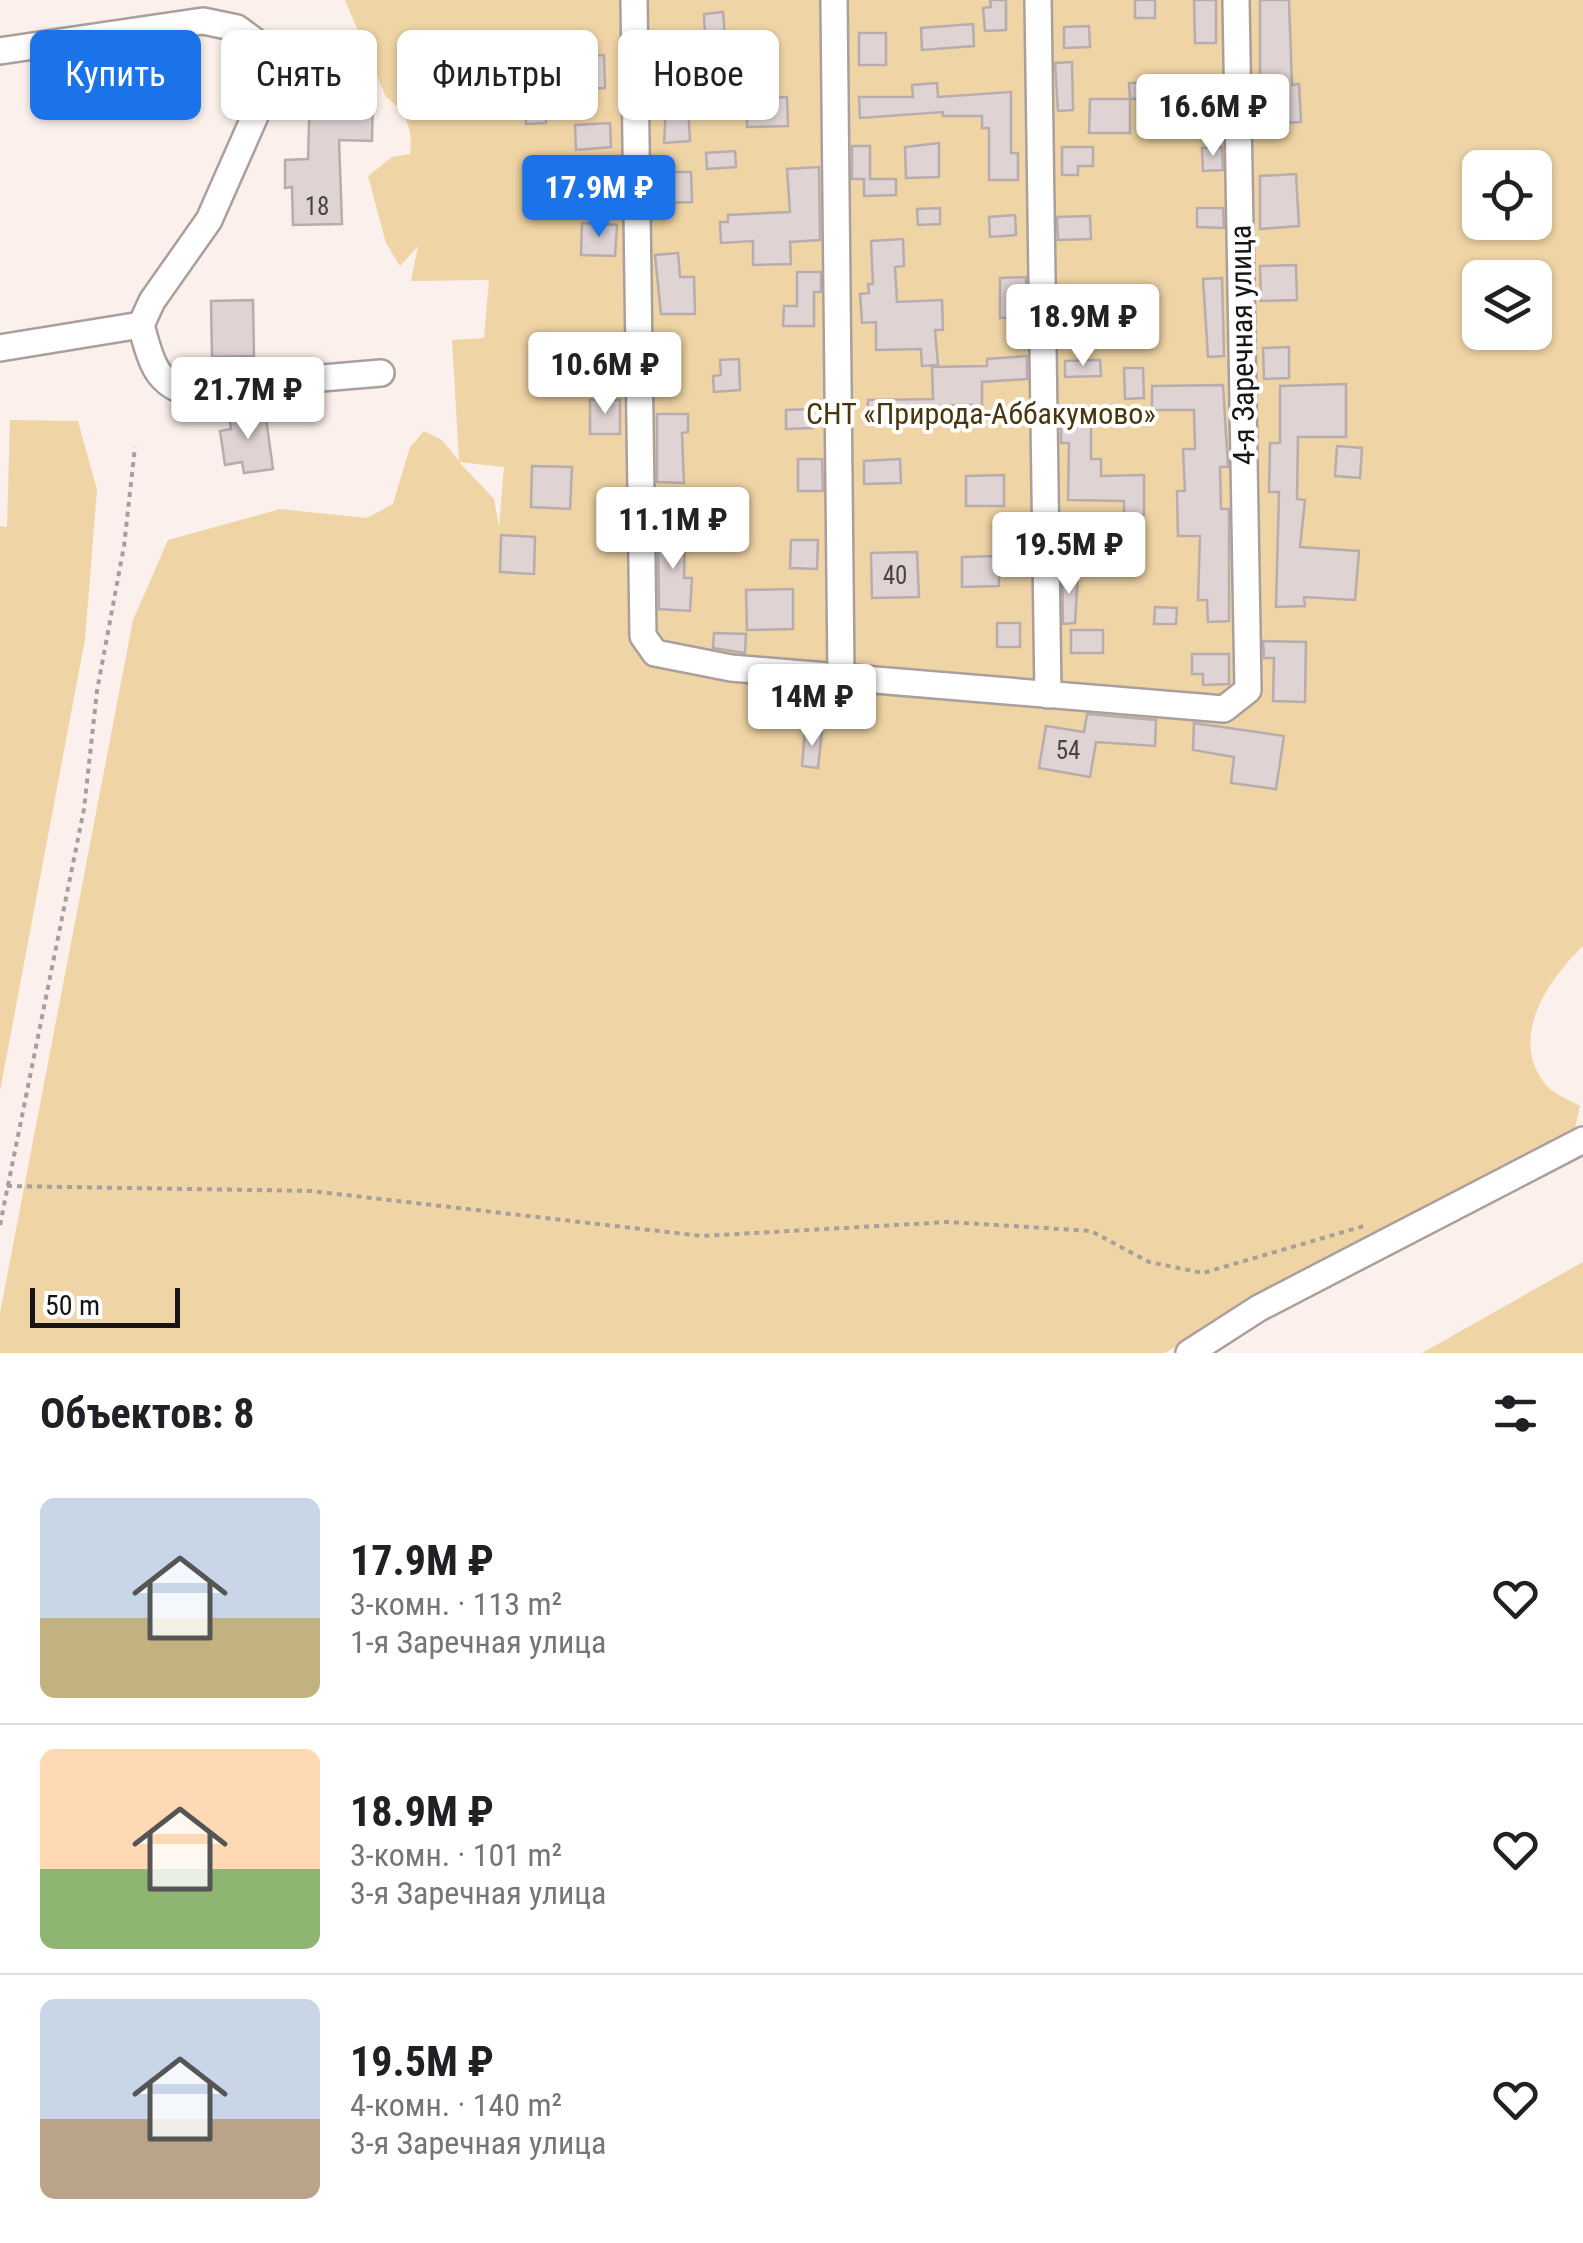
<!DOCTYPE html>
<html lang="ru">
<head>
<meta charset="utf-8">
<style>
  :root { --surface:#fff; --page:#f6f6f6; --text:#202124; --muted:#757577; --line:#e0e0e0; --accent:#1a73e8 }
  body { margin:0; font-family:"Roboto Condensed",sans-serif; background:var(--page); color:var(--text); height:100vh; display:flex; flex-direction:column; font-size:38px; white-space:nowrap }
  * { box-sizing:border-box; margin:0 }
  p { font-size:32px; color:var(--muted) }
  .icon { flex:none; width:55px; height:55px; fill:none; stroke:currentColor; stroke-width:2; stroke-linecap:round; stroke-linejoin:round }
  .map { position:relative; height:1353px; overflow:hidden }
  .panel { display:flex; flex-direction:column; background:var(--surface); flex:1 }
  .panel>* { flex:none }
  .top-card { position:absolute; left:30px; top:30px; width:1000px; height:90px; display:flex; gap:20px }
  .tools { position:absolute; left:1462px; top:150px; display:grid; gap:20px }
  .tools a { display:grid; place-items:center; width:90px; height:90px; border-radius:15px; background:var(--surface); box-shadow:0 2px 8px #0004; font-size:50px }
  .scale { position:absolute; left:30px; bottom:25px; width:150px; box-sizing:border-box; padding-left:10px; border:5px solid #181413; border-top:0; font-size:28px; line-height:35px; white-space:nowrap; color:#181413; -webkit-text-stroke:8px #fff; paint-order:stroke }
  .price { position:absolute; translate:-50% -85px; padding:0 22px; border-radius:10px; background:#fff; color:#222; font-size:32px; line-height:65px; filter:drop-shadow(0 2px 5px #0008) }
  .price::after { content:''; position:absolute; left:50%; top:60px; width:30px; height:22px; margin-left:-15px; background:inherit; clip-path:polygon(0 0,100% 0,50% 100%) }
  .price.on { background:var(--accent); color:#fff }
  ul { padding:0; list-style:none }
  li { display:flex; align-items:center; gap:30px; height:250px; padding:0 40px }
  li+li { border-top:2px solid var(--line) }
  li span { display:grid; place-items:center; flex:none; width:280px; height:200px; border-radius:15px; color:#555 }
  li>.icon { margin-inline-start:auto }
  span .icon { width:120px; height:120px; fill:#fffc; stroke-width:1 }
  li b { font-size:42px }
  h2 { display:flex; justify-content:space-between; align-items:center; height:120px; padding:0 40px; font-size:42px }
  .tag { padding:0 35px; border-radius:15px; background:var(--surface); box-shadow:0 2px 8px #0004; font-size:35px; line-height:90px }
  .tag.on { background:var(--accent); color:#fff }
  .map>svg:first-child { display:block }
  .green { fill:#efd4a5; fill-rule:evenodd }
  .building { fill:#e0d3d3; stroke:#b8acac; stroke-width:2.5 }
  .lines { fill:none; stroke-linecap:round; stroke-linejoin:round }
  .minor-casing { stroke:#aa9f9b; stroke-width:30 }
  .path { stroke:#a89f9c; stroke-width:4; stroke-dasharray:5 5; stroke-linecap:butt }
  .minor { stroke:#fff; stroke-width:25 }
  .labels { text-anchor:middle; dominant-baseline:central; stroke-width:8; stroke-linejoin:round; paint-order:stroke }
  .number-label { font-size:25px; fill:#4a4443 }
  .street-label { font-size:30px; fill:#181413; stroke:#fff }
  .park-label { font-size:30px; fill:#4a360d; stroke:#fff }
</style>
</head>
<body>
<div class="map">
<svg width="1583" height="1353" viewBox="0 0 1583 1353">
  <rect width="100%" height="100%" fill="#fbf0ec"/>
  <g class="green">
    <path d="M345,0h1238v946c-34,33 -76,92 -37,139 7,9 24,15 34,21l-8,35 -312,153 -95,59h-1165v-40l133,-693 35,-80 112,-31 87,9 26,-14 17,-57 14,-16 18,9 17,21 -7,-121 32,-2 5,-58 -78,1 7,-35 -18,20 -14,-23 -18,-67 24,-19 18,-3c3,-26 -3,-41 -24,-57zM1480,168h55v54h-55zM1480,278h55v54h-55zM459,462l45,5 -5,60 -5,-28z"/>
    <path d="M10,420l68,1 19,69 -12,149 -85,452v-565l7,1z"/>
    <path d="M1583,1262v91h-161z"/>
  </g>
  <g class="building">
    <path d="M990,0h16v30l-21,1 -2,-23 8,-1z"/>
    <rect x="1135" y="0" width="20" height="18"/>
    <path d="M1194,0h22v43h-21z"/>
    <path d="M1260,0h29l3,85 7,-1 2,38 -41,2z"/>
    <path d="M723,12l2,26 4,-1 1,7 30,-1v24h-19v-7l-81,7 -1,-29 46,-3 -1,-21z"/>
    <path d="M973,24l1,22 -52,4 -1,-22z"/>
    <path d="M1089,26l1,21 -26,1v-21z"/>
    <rect x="859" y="33" width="27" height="32"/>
    <path d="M543,36l1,16 -28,2 -1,-16z"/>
    <path d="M588,38l1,18 15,-1 1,33 -31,1 -1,-18h-7l-2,-31z"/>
    <path d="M1072,62l1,48 -15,1 -3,-48z"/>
    <path d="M1218,77l1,21 -31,1 -1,-21z"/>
    <path d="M937,83l1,14 73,-5v61h7v27h-29v-52h-7v-12h-39v-4l-83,6 -1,-21h54l-1,-12z"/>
    <path d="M1129,83h26v15l-25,1z"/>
    <path d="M310,90l63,2 -1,49 -33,-1 3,84 -49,1 -1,-38 -7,1v-28l23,-1z"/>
    <path d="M787,97l1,29 -41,1v-28z"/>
    <path d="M1090,99h40v34h-41z"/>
    <path d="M545,103l1,20 -20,1 -1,-20z"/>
    <path d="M688,106l2,35 -26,2 2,-35z"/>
    <path d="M610,123l1,24 -35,3 -1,-25z"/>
    <path d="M939,143v34l-33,1 -1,-31z"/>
    <path d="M852,146h18v33h26v16l-32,1v-17h-12z"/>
    <path d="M1062,147h31v19h-15v9h-16z"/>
    <path d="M1222,147l1,23 -20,1 -1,-23z"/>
    <path d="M735,151l1,16 -29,2 -1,-16z"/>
    <path d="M819,167l1,73 -30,2 1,22 -38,1v-24l-32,2 -1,-21h8v-7l62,-3 -3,-43z"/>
    <path d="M662,172h29l1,30 -29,1z"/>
    <path d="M1296,174l3,52 -39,3v-53z"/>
    <path d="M559,193h15v19h-16z"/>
    <path d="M940,208v16l-22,1 -1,-16z"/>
    <path d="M1197,208h26l1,20 -27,-1z"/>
    <path d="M1015,215l1,20 -26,2 -1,-20z"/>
    <path d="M1090,216l1,23 -33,1 -1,-23z"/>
    <path d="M582,223l35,2 -2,31 -34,-1z"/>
    <path d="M903,239l1,27 -9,1 2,35 45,-2 1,30h-8l3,35 -16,1 -1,-17 -45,1v-28l-14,1 -2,-29 9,-1 -1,-9h5l-2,-43z"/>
    <path d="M678,253l2,24h14l1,37h-34l-6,-59z"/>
    <path d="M1296,265l1,35 -36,1 -1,-35z"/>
    <path d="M797,272h24v20h-7v34h-31l1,-20h13z"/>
    <path d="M1026,277v40l-26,1v-40z"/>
    <path d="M1222,278l2,78 -16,1 -5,-78z"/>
    <path d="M253,300l1,56 -42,1 -1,-56z"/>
    <rect x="604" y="345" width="18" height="18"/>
    <path d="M1289,347v31l-25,1 -1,-31z"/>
    <path d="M1027,356v23l-45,3v23h-37v14l-77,1v-20l65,-1 -1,-32 55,-1v-7z"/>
    <path d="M739,359l1,31 -26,2 -1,-16 8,-1 -1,-15z"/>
    <path d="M1100,360l1,16 -36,1v-16z"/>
    <path d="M1124,368h19l1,30 -19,1z"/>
    <path d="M1346,384v53h-48l-1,62 8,1 -5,47 59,4 -4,49 -51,-3 1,9 -29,1 3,-115h-10l1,-49h10v-57z"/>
    <path d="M1223,385l5,82h-8l1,42h8v112l-21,1 -1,-22h-9l2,-64h-22l-1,-45h8l-2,-42h12l-1,-39h-42v-24z"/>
    <rect x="590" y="400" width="30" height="34"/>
    <path d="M813,409v19l-27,1v-19z"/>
    <path d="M265,411l8,58 -29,4 -2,-11 -17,3 -5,-34 11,-2 -2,-13z"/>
    <path d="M657,414h31v18l-6,1 2,50 -27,-1z"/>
    <path d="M1061,424l30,1v34h10v17l43,-1v40h-20v-14l-56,-1 1,-57h-8z"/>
    <path d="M1337,446l25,2 -2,30 -25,-2z"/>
    <path d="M798,459h24l1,32h-25z"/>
    <path d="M900,459l1,24 -37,1v-23z"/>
    <path d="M532,466l40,1 -2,42 -39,-2z"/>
    <path d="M1004,475v31h-38v-30z"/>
    <path d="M742,489l1,30 -16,1 -1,-30z"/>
    <path d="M658,530l27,1 -1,47h8l-2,33 -31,-2z"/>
    <path d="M1116,534h22l1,25h-23z"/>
    <path d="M501,535l34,2 -1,37 -34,-2z"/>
    <path d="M791,540h27l-1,29 -27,-1z"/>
    <path d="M917,552l2,45 -47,1 -1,-45z"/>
    <path d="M999,556v30l-37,1v-30z"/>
    <path d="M1062,573h16l-3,50 -12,1z"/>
    <path d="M793,589v40l-46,1 -1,-40z"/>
    <path d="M1155,607l22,1 -1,16h-22z"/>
    <rect x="997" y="623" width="23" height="24"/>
    <rect x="1071" y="630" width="32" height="23"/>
    <path d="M714,633l32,1 -1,19 -32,-5z"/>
    <path d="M1263,641l43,1 -1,60 -32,-1 1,-43h-10z"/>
    <path d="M1192,654h37v30l-26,1v-11h-11z"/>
    <path d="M1087,714l69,6 -1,26 -59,-4 -6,35 -51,-9 7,-42 38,6z"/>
    <path d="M1194,723l90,13 -8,53 -45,-6 3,-26 -41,-7z"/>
    <path d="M805,730l17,1 -4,37 -16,-2z"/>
  </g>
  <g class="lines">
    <g class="minor-casing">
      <g id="minor">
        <path d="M634,0l9,636 12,17 76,15 493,41 24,-19 -12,-690"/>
        <path d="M834,0l7,676"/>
        <path d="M1038,0l10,695"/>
        <path d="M0,51l203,-30 34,7 19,14 8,27 -2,31 -53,120 -57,81 -11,24 -141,23"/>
        <path d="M141,325c8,28 12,54 40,65l200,-17"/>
        <path d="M1189,1353l70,-45 324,-168"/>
      </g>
    </g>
    <g class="path">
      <path d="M7,1186l304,5 391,45 247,-14 142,9 58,31 54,11 161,-47"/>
      <path d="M0,1225l84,-416 13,-118 27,-145 11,-99"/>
    </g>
    <use href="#minor" class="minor"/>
  </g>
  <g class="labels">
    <g class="number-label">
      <text x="317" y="206">18</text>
      <text x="895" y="575">40</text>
      <text x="1068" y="750">54</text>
    </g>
    <g class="street-label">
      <text transform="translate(1242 345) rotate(-91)">4-я Заречная улица</text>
    </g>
    <g class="park-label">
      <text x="981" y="413">СНТ «Природа-Аббакумово»</text>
    </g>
  </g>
</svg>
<div class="tools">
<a><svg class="icon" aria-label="locate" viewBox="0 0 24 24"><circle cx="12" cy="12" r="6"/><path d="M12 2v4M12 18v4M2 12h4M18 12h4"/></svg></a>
<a><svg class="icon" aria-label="layers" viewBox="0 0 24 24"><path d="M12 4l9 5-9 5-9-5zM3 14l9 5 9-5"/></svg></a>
</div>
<div class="scale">50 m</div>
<b class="price" style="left:1213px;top:159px">16.6M ₽</b>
<b class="price on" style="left:599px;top:240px">17.9M ₽</b>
<b class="price" style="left:1083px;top:369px">18.9M ₽</b>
<b class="price" style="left:605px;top:417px">10.6M ₽</b>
<b class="price" style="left:248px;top:442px">21.7M ₽</b>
<b class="price" style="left:673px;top:572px">11.1M ₽</b>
<b class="price" style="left:1069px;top:597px">19.5M ₽</b>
<b class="price" style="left:812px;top:749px">14M ₽</b>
<div class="top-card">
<a class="tag on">Купить</a>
<a class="tag">Снять</a>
<a class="tag">Фильтры</a>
<a class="tag">Новое</a>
</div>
</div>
<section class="panel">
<h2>Объектов: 8<svg class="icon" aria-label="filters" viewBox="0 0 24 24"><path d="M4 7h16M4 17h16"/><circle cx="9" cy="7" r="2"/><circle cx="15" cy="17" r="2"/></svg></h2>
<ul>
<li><span style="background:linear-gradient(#c9d6e8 60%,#c2b280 0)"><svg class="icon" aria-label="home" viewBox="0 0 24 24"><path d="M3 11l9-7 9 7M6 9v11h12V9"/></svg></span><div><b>17.9M ₽</b><p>3-комн. · 113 m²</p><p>1-я Заречная улица</p></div><svg class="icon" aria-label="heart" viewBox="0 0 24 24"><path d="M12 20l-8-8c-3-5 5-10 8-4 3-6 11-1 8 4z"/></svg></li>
<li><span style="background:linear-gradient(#ffd9b3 60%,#8fb573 0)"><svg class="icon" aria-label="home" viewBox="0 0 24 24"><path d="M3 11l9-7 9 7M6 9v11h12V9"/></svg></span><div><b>18.9M ₽</b><p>3-комн. · 101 m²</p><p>3-я Заречная улица</p></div><svg class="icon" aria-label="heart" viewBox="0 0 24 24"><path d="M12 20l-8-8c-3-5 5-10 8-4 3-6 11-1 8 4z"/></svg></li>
<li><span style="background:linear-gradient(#c9d6e8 60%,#b9a48a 0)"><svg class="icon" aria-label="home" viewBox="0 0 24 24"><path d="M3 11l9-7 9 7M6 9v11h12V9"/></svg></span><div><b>19.5M ₽</b><p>4-комн. · 140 m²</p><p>3-я Заречная улица</p></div><svg class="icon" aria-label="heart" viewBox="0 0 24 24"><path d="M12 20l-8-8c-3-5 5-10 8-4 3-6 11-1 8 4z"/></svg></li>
</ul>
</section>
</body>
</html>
